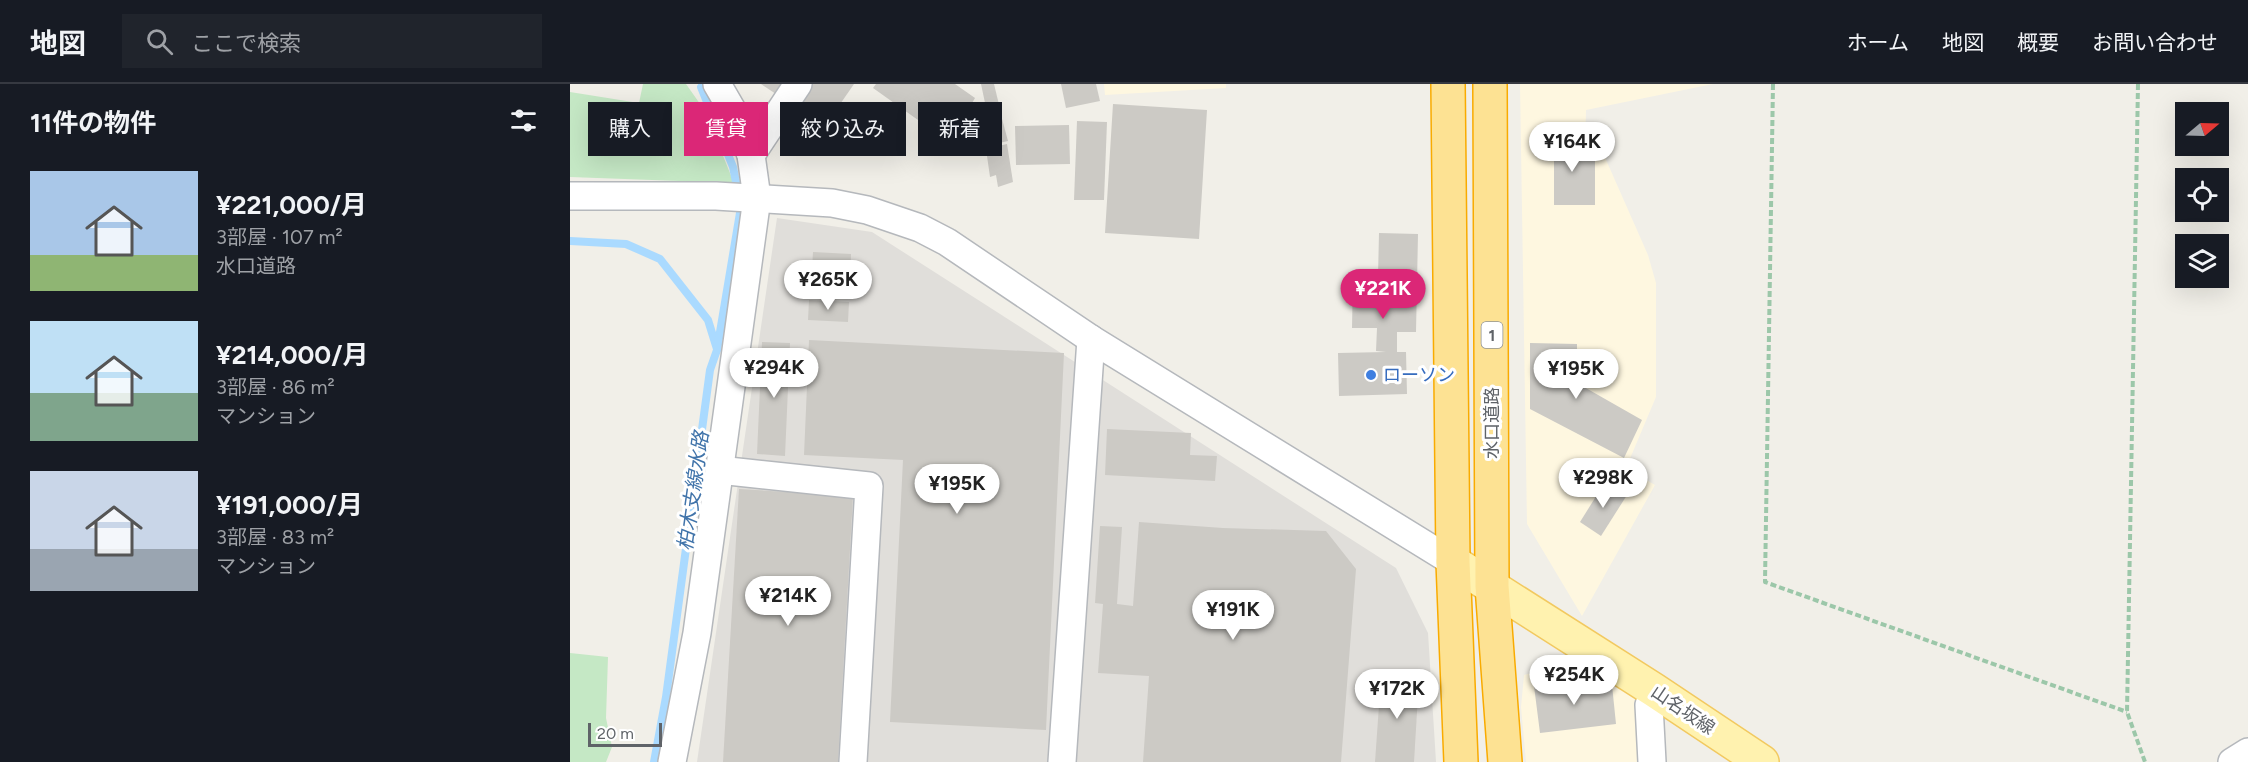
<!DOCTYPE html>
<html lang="ja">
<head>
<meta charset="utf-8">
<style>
  :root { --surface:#171b24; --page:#20242c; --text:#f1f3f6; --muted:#9ea1a6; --line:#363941; --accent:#db2777 }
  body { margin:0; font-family:Figtree,"Noto Sans JP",sans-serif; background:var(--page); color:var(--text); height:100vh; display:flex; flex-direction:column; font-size:22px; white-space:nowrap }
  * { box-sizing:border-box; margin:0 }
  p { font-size:20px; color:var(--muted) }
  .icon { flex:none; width:33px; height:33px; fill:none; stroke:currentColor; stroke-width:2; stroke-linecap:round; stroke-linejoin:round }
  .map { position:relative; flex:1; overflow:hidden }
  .drawer { display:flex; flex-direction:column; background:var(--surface); width:570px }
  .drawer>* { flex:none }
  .guide { position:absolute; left:18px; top:18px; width:570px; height:54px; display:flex; gap:12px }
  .needle { width:39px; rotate:71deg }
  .tools { position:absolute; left:1605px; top:18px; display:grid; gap:12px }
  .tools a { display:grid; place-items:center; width:54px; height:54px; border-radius:0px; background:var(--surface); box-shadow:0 6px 24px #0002; font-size:30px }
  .scale { position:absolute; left:18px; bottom:15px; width:74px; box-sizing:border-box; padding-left:6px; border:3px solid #5f6368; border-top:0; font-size:16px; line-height:21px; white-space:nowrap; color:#5f6368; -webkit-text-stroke:4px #fff; paint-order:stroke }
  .price { position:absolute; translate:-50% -51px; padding:0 14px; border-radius:21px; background:#fff; color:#222; font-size:20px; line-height:39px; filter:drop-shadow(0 2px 3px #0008) }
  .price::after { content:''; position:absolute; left:50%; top:36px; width:18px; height:14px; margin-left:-9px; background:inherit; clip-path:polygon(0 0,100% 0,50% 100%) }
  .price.selected { background:var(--accent); color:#fff }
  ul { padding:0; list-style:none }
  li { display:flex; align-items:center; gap:18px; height:150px; padding:0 30px }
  li span { display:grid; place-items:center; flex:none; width:168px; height:120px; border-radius:0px; color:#555 }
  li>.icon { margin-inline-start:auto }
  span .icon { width:72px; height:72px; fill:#fffc; stroke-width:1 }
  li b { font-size:26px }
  h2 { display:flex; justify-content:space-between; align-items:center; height:72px; padding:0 30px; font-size:26px }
  .tag { padding:0 21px; border-radius:0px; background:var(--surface); box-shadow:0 6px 24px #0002; font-size:21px; line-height:54px }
  .tag.selected { background:var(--accent); color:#fff }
  header { display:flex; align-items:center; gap:36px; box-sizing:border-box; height:84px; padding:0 30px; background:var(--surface); border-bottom:2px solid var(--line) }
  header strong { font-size:28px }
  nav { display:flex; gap:33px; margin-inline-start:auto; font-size:21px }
  .search { width:420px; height:54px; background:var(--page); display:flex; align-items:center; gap:15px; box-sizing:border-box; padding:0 21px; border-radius:0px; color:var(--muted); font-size:22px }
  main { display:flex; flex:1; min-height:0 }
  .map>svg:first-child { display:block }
  .commercial { fill:#fef7e0 }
  .industrial { fill:#e0deda }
  .green { fill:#c5e8c5 }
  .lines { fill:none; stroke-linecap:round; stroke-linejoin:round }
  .stream { stroke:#aadaff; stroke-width:8 }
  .building { fill:#cccac5 }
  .minor-casing { stroke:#b5b8bc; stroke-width:30 }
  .major-casing { stroke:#f2c960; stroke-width:36 }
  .highway-casing { stroke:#f9ab00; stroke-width:36 }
  .path { stroke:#9cc7a9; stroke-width:4; stroke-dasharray:6 3; stroke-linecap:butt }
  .minor { stroke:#fff; stroke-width:27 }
  .major { stroke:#fff2af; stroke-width:33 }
  .highway { stroke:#fde293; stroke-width:33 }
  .shop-dot { fill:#3f7fe0; stroke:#fff; stroke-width:2 }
  .labels { text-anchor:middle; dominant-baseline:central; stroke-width:6; stroke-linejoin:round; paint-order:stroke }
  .shield { fill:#fff; stroke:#8f9295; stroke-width:1.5 }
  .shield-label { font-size:16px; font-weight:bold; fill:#5f6368 }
  .shop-label { font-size:18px; fill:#366cbe; stroke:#fff; text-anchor:start }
  .street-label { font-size:18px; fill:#5f6368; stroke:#fff }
  .water-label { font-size:20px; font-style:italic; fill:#4174aa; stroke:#fff }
</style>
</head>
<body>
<header>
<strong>地図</strong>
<div class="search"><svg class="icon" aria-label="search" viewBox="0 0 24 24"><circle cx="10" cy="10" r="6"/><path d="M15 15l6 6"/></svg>ここで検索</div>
<nav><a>ホーム</a><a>地図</a><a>概要</a><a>お問い合わせ</a></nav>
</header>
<main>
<section class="drawer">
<h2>11件の物件<svg class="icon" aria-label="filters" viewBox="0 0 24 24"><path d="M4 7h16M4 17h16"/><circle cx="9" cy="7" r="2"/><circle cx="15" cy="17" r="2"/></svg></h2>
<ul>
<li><span style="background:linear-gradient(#a9c7e8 70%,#8fb573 0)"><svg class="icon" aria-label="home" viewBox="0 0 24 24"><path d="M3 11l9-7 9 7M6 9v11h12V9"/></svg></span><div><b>¥221,000/月</b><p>3部屋 · 107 m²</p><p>水口道路</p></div></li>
<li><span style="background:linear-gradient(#bfe0f5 60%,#7fa58c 0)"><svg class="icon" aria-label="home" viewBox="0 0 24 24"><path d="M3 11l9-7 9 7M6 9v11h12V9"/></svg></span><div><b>¥214,000/月</b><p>3部屋 · 86 m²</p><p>マンション</p></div></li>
<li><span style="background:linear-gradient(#c9d6e8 65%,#9aa5b1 0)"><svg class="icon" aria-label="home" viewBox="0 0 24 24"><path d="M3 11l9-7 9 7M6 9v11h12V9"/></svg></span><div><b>¥191,000/月</b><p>3部屋 · 83 m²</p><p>マンション</p></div></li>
</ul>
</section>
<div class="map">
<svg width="1678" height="678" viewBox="0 0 1678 678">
  <rect width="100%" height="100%" fill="#f1efe8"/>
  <g class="commercial">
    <path d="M534,0h122v4l-121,7z"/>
    <path d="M950,0h193l-127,26 -1,43h18l45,102 8,28v114l-30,71 29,17 -73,131 -55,-92z"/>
    <path d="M993,580l56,18 16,17 6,63h-115l-5,-55 3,-32z"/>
  </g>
  <path class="industrial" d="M207,134l95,14 524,336 32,65 8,129h-739z"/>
  <g class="green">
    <path d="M73,0h43l19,27 29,72 -164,-6v-85l69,11z"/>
    <path d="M0,569l38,4 -2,61 6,29 -6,15h-36z"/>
  </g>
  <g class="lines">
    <g class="stream">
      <path d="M134,0l-3,3 32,80 5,25"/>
      <path d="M0,157l56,3 34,15 48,61 9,29"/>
      <path d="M84,678l12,-65 44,-327 7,-20 24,-143"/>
    </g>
  </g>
  <g class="building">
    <path d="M191,0h22l-7,10z"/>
    <path d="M242,0h42l-29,42 -28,-21z"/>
    <path d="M306,0h79l20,14 -26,44 -76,-54z"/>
    <path d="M411,0h13l7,29 -13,4z"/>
    <path d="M491,0h35l4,17 -34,7z"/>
    <path d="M543,20l94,6 -8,129 -94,-6z"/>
    <path d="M431,31l7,26 -22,5 -5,-26z"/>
    <path d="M507,37l30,1 -3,78h-30z"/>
    <path d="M499,41l1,39 -54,1 -1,-39z"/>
    <path d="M984,46h22v30l19,-1v46h-41z"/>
    <path d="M437,60l6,38 -15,5 -2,-12 -6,2 -4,-28z"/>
    <path d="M809,149l39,1 -2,98h-19v20h9l1,42 -68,2 -1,-43 48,-1 -10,-1 1,-23h-25l1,-51h25z"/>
    <path d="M243,168l38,2 -1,35 -39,-2z"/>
    <path d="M239,216l40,2 -1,20 -40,-2z"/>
    <path d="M239,256l255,13 -18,377 -156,-8 13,-262 -99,-5z"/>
    <path d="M192,258l28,1 -5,113 -28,-2z"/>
    <path d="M960,259l47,1v39l65,37 -18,38 -94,-49z"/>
    <path d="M537,345l84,4 -1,22 27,1 -2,25 -110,-6z"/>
    <path d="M1035,398l22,13 -26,41 -21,-14z"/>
    <path d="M169,405l114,7 -15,266h-115z"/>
    <path d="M569,438l84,6 103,3 30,38 -15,193h-198l6,-86 -51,-3 5,-69 -8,-1 5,-77 22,1 -5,77 16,2z"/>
    <path d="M811,593l38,2 -5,83h-39z"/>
    <path d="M1029,595l1,7 12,-1 4,39 -76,9 -6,-47z"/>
  </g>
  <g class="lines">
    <g class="minor-casing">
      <g id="minor">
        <path d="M181,71l47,-71"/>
        <path d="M0,112h146l116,7 35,7 53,18 27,14 144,97 362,223"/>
        <path d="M149,386l150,16 -16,276"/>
        <path d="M102,678l25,-129 60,-435 -6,-43 -16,-40 -18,-31"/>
        <path d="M492,678l29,-423"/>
        <path d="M1082,678l-3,-57 5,-15"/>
        <path d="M1662,678l16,-10"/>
      </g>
    </g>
    <g class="major-casing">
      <path id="major" d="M883,478l201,128 108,72"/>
    </g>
    <g class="highway-casing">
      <g id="highway">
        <path d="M878,0l5,478 8,200"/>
        <path d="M920,0l2,502 13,176"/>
      </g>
    </g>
    <g class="path">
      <path d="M1203,0l-8,498 362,130"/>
      <path d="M1568,0l-11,628 18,50"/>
    </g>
    <use href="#minor" class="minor"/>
    <use href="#major" class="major"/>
    <use href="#highway" class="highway"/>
  </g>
  <circle class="shop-dot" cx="801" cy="291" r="6"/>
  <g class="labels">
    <rect class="shield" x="911.5" y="238" width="21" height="26" rx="4.5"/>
    <g class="shield-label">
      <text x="922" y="251">1</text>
    </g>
    <g class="shop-label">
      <text x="813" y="291">ローソン</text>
    </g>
    <g class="street-label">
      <text transform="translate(922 339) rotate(-90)">水口道路</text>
      <text transform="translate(1113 626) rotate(34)">山名坂線</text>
    </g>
    <g class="water-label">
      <text transform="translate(123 407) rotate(-82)">柏木支線水路</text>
    </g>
  </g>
</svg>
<div class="tools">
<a><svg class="needle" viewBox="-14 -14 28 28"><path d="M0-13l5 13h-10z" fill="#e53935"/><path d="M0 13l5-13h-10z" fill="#9ea1a6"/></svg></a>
<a><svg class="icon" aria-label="locate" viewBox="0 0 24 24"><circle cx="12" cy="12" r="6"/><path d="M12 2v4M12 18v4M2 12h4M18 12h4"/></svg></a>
<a><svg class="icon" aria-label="layers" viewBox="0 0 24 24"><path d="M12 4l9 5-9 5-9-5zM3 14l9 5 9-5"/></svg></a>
</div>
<div class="scale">20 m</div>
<b class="price" style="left:1002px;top:89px">¥164K</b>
<b class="price" style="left:258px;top:227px">¥265K</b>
<b class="price selected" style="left:813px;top:236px">¥221K</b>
<b class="price" style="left:204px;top:315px">¥294K</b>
<b class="price" style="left:1006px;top:316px">¥195K</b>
<b class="price" style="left:1033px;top:425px">¥298K</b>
<b class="price" style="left:387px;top:431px">¥195K</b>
<b class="price" style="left:218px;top:543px">¥214K</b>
<b class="price" style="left:663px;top:557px">¥191K</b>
<b class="price" style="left:1004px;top:622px">¥254K</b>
<b class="price" style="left:827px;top:636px">¥172K</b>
<div class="guide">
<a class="tag">購入</a>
<a class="tag selected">賃貸</a>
<a class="tag">絞り込み</a>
<a class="tag">新着</a>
</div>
</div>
</main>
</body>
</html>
